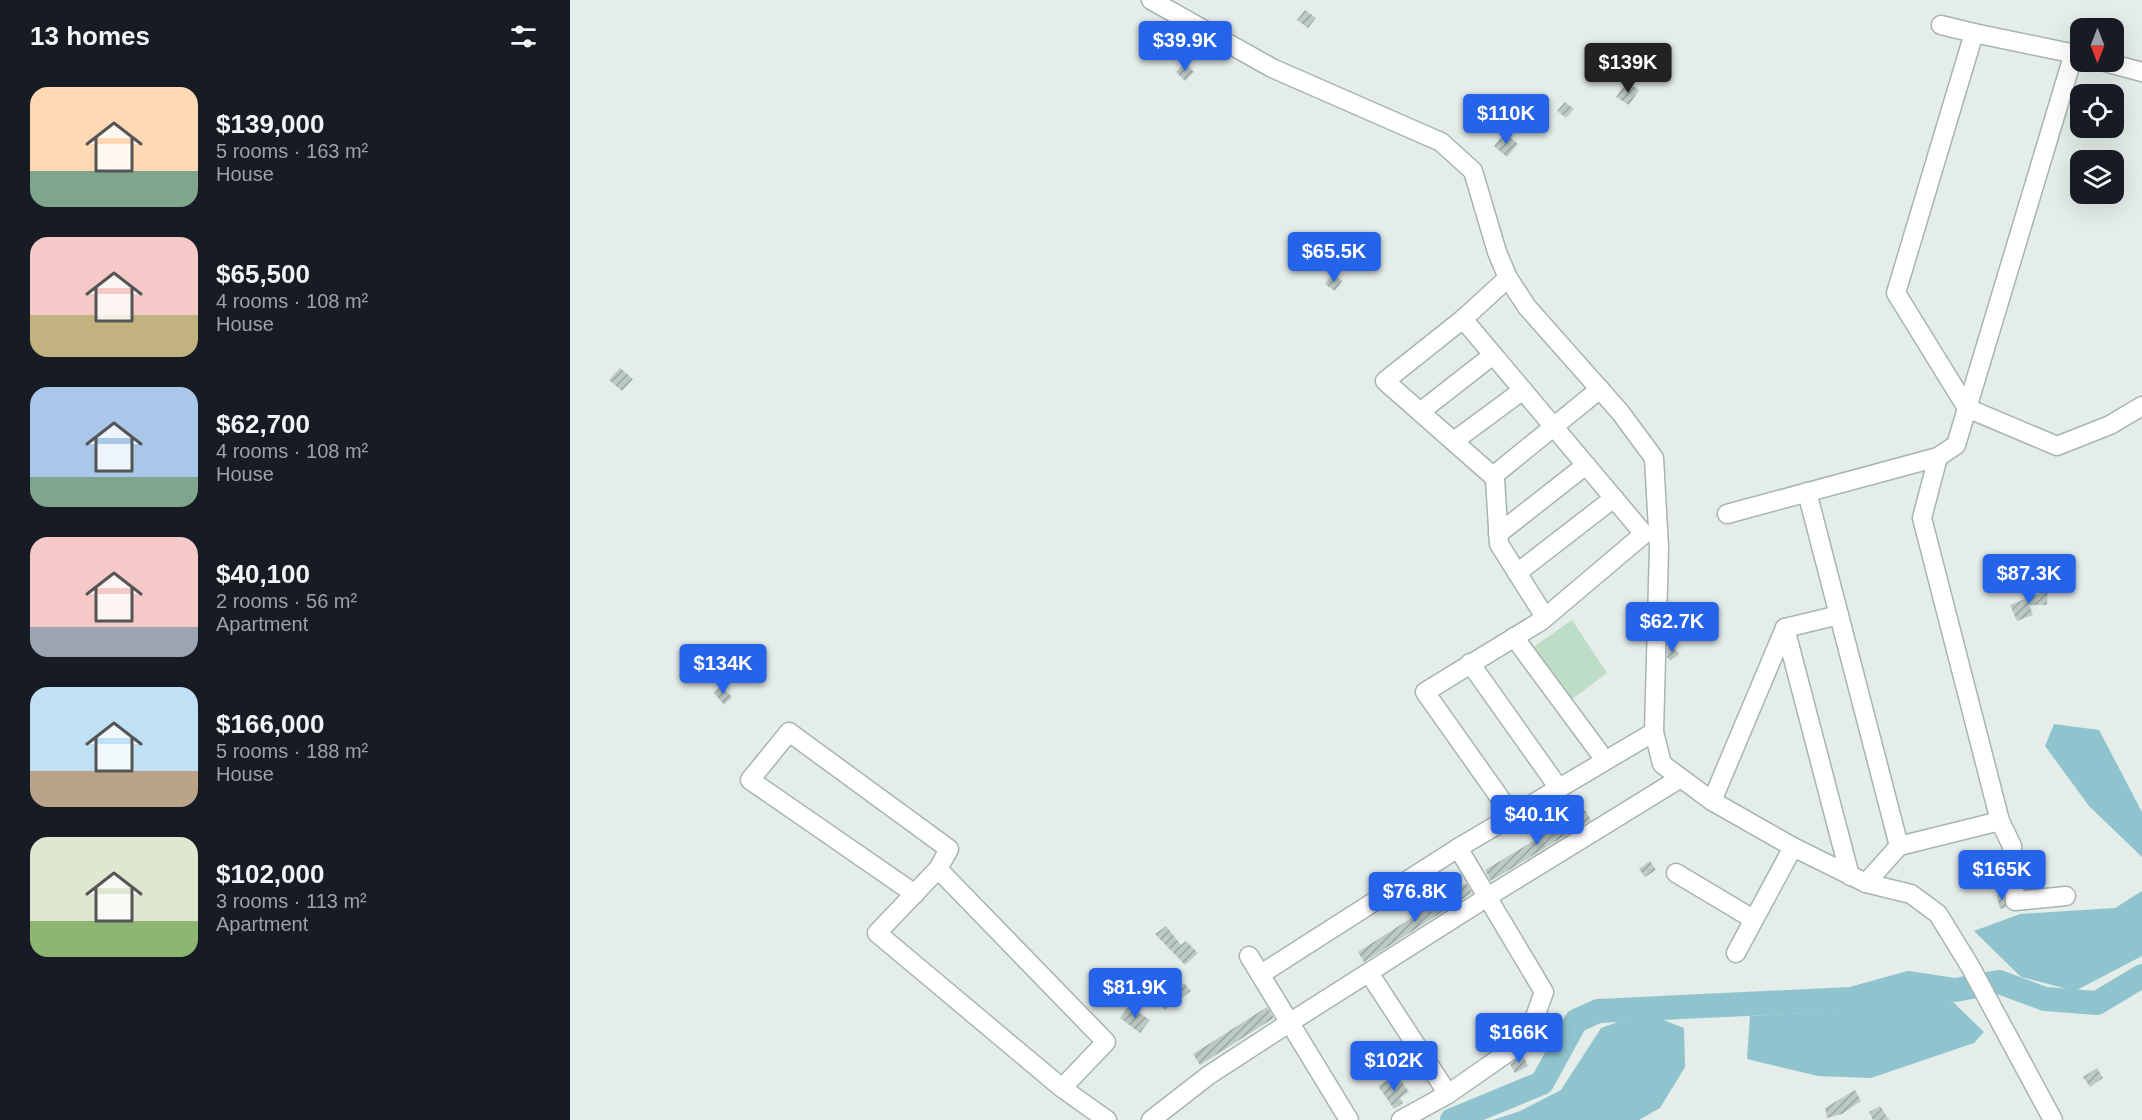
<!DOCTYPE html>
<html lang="en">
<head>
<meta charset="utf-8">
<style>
  :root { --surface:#171b24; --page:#242831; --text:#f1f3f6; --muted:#9ea1a6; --accent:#2563eb }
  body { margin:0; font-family:Arial,sans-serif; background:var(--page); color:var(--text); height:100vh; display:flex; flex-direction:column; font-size:22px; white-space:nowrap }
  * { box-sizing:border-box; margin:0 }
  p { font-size:20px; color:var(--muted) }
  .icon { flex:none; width:33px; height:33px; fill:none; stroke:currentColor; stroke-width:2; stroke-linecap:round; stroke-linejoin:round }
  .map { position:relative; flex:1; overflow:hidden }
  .drawer { display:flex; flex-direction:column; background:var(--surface); width:570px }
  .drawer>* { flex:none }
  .needle { width:39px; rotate:180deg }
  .fabs { position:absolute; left:1500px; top:18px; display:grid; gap:12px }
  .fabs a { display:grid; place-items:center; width:54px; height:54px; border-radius:12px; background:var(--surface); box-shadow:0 6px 24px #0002; font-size:30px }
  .price { position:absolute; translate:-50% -51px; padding:0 14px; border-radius:6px; background:var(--accent); color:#fff; font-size:20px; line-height:39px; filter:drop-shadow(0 2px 3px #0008) }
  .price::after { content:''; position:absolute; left:50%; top:36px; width:18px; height:14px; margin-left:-9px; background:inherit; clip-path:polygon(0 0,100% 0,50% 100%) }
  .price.current { background:#222; color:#fff }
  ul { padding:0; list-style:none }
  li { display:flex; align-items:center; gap:18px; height:150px; padding:0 30px }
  li span { display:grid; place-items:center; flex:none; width:168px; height:120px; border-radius:18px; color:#555 }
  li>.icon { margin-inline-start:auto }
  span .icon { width:72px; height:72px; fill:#fffc; stroke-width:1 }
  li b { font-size:26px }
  h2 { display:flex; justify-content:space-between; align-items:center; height:72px; padding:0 30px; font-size:26px }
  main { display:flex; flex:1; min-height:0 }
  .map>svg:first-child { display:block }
  .pitch { fill:#beddc7 }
  .water { fill:#8fc4cf }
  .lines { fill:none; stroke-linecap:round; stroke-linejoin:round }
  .river { stroke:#8fc4cf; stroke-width:24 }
  .building { fill:url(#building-hatch) }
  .minor-casing { stroke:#a7b5b0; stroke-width:21 }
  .minor { stroke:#fff; stroke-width:18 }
</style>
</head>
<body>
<main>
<section class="drawer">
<h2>13 homes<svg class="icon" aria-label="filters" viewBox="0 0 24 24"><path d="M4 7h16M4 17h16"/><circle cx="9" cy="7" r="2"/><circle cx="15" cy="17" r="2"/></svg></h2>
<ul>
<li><span style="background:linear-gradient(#ffd9b3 70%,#7fa58c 0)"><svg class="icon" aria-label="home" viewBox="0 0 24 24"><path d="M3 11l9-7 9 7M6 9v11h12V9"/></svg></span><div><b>$139,000</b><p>5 rooms · 163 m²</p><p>House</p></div></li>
<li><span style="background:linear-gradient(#f6c9c9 65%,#c2b280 0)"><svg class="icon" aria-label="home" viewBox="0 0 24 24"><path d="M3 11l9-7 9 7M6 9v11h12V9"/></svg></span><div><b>$65,500</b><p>4 rooms · 108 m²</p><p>House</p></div></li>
<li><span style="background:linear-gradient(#a9c7e8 75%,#7fa58c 0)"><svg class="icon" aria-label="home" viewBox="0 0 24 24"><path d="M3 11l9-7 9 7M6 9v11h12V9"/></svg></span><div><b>$62,700</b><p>4 rooms · 108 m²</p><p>House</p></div></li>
<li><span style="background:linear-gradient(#f6c9c9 75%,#9aa5b1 0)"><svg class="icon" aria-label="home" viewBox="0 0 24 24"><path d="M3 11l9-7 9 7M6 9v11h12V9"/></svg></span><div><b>$40,100</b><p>2 rooms · 56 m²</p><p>Apartment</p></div></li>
<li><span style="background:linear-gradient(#bfe0f5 70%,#b9a48a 0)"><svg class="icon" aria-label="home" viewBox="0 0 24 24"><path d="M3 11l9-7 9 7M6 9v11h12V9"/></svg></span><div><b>$166,000</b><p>5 rooms · 188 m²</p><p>House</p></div></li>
<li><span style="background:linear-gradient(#dfe7d0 70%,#8fb573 0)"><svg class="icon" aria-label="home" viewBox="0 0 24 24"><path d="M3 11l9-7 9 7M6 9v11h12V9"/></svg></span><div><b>$102,000</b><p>3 rooms · 113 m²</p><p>Apartment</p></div></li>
</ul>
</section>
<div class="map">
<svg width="1572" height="1120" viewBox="0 0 1572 1120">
  <defs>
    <pattern id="building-hatch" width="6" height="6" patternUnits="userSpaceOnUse" patternTransform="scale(1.5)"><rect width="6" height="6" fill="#bccac5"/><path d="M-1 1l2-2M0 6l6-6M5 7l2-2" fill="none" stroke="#99a5a1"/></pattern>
  </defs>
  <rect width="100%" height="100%" fill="#e4ede9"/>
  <path class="pitch" d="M1002,620l35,53 -39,29 -36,-54z"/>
  <g class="water">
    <path d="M1484,724l45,6 43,82v45l-53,-51 -44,-60z"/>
    <path d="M1572,891v65l-67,35 -54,-14 -47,-46 46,-17 95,-6z"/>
    <path d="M1345,992l38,10 31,30 -10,11 -103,35 -53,-2 -71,-17 3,-43 91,-5z"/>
    <path d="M1091,1019l23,9 1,39 -25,41 -21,12h-146l27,-9 41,-21 40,-62 17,-6z"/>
  </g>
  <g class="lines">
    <path class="river" d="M882,1120l90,-37 34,-62 22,-10 253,-12 58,-16 46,7 44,-8 46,17 52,4 45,-27"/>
  </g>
  <g class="building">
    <path d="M735,10l11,8 -8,10 -11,-8z"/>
    <path d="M615,63l9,9 -9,9 -9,-9z"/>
    <path d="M1057,82l12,8 -10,15 -13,-8z"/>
    <path d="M995,102l9,7 -8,9 -9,-7z"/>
    <path d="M935,133l13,11 -11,13 -13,-11z"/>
    <path d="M763,274l9,7 -7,10 -10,-7z"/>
    <path d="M50,368l13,11 -11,12 -13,-11z"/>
    <path d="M1478,590l-1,15h-18l4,10 -16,6 -7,-16z"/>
    <path d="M1102,645l7,9 -9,7 -3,-4 1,-9z"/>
    <path d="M151,686l11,11 -8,8 -10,-12z"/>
    <path d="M1015,810l6,10 -100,61 -6,-11z"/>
    <path d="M1080,861l6,9 -11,7 -6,-8z"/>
    <path d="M896,883l6,10 -108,69 -6,-10z"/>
    <path d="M1433,893l3,14 -6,2 -3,-14z"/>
    <path d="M596,926l15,19 5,-4 12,12 -13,12 -30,-31z"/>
    <path d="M568,981l8,15 -12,7 -8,-15z"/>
    <path d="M614,983l7,8 -26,19 -6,-8z"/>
    <path d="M559,1006l21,14 -10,13 -20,-15z"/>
    <path d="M697,1007l7,11 -74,47 -7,-11z"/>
    <path d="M953,1055l5,11 -13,7 -5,-9z"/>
    <path d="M1527,1068l6,10 -13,9 -7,-10z"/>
    <path d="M822,1077l3,5 5,-3 9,13 -9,6 3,5 -9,6 -16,-23z"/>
    <path d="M1285,1090l6,11 -19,13 -15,4 -2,-10z"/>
    <path d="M1310,1106l9,14h-16l-4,-8z"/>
  </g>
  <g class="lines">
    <g class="minor-casing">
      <g id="minor">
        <path d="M581,0l121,68 169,74 32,29 24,81 11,26 19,29 93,105 34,46 5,89 -5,185 8,32 50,37 81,46 73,36 45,11 27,20 32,52 83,154"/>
        <path d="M1371,25l33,8 -78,260 71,115 90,38 53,-21 32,-19"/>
        <path d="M1404,33l106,22"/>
        <path d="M1535,62l37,10"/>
        <path d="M938,278l-45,41 -78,62 110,97 4,66 46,73"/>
        <path d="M893,319l181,215 -103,87 -116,71 87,123"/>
        <path d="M850,412l73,-57"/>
        <path d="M884,441l69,-51"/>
        <path d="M1368,457l18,-12 118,-392"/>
        <path d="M923,476l107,-87"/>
        <path d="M1237,492l92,354"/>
        <path d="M1157,514l211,-57 -16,61 78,303 12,25 3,55 51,-5"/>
        <path d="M928,534l88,-69"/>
        <path d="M947,573l97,-75"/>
        <path d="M1215,628l65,248"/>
        <path d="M1215,628l54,-13"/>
        <path d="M944,637l85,115"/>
        <path d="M900,663l88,124"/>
        <path d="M1142,801l73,-173"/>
        <path d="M888,848l196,-116"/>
        <path d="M1106,873l77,46"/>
        <path d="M1296,883l33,-37 101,-25"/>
        <path d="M345,894l-165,-114 39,-48 160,117 -11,20"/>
        <path d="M1166,953l57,-106"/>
        <path d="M679,956l100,164"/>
        <path d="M799,973l79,121"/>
        <path d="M691,974l197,-126 86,144 -17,47 -79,55 -47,26"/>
        <path d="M492,1088l44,-46 -168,-173 -61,64 185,155 45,32"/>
        <path d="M581,1120l58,-45 80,-52 200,-127 190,-117"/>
      </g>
    </g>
    <use href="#minor" class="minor"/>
  </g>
</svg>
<div class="fabs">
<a><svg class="needle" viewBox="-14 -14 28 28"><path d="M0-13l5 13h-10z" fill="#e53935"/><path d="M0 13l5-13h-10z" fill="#9ea1a6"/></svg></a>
<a><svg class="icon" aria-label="locate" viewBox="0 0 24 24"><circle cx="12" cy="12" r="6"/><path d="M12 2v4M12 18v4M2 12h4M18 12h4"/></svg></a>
<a><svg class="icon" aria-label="layers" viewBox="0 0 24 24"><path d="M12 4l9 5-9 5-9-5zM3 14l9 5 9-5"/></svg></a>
</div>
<b class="price" style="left:615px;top:72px">$39.9K</b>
<b class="price current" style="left:1058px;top:94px">$139K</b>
<b class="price" style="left:936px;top:145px">$110K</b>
<b class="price" style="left:764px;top:283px">$65.5K</b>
<b class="price" style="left:1459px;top:605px">$87.3K</b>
<b class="price" style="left:1102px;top:653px">$62.7K</b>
<b class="price" style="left:153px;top:695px">$134K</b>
<b class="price" style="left:967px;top:846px">$40.1K</b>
<b class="price" style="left:1432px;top:901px">$165K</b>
<b class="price" style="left:845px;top:923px">$76.8K</b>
<b class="price" style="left:565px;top:1019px">$81.9K</b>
<b class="price" style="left:949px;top:1064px">$166K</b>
<b class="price" style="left:824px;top:1092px">$102K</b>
</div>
</main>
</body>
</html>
